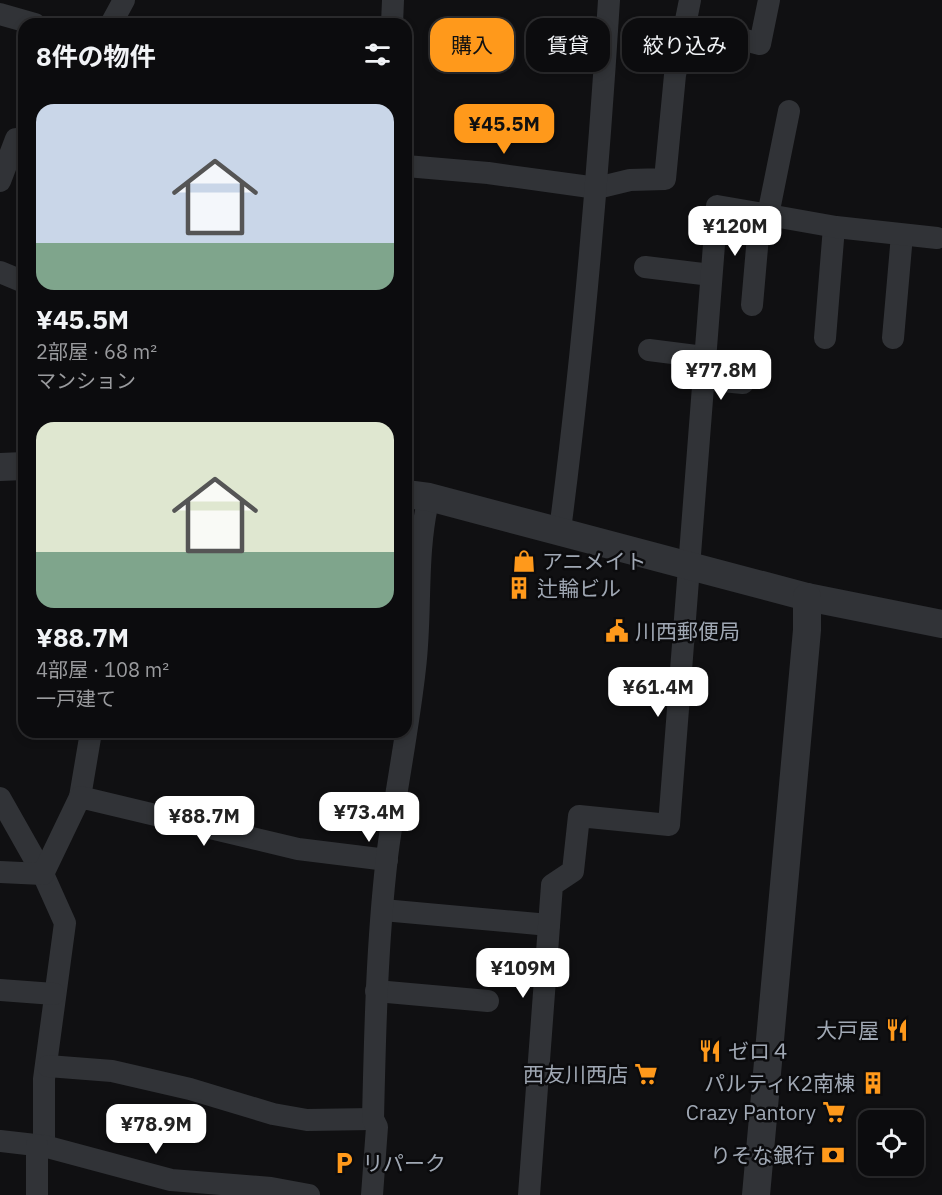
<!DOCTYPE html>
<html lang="ja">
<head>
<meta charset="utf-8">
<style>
  :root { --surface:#0c0c0e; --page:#151517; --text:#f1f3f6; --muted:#9a9b9e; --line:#2c2c2e; --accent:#ff991b }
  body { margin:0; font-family:"IBM Plex Sans","Noto Sans JP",sans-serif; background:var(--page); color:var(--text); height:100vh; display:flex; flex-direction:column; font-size:22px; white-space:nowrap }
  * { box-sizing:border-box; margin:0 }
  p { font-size:20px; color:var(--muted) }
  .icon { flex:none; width:33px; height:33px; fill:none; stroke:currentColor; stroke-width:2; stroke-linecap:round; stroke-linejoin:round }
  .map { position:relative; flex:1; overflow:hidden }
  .details { position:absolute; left:18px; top:18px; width:394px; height:720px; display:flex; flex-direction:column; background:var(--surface); border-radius:18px; box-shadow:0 3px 9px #0003,0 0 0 2px var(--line) }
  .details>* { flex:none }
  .banner { position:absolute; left:430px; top:18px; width:422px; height:54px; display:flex; gap:12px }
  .buttons { position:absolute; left:858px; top:1110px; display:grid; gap:12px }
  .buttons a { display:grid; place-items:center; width:66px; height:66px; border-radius:12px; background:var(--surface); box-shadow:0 3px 9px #0003,0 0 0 2px var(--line); font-size:30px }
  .price { position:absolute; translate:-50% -51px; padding:0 14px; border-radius:12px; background:#fff; color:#222; font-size:20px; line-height:39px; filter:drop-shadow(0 2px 3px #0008) }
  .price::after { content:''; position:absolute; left:50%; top:36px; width:18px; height:14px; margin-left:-9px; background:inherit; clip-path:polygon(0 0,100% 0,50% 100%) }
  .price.current { background:var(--accent); color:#111 }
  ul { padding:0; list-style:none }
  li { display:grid; align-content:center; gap:12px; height:318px; padding:0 18px }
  li span { display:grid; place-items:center; height:186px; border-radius:18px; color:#555 }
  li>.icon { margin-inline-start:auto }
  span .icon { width:108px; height:108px; fill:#fffc; stroke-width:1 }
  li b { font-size:26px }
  h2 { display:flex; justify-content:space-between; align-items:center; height:72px; padding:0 18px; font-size:26px }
  .pill { padding:0 21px; border-radius:18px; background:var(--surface); box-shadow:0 3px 9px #0003,0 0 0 2px var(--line); font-size:21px; line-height:54px }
  .pill.current { background:var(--accent); color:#111 }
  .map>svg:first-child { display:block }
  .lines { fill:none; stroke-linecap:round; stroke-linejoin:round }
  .minor { stroke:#313337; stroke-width:22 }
  .tertiary { stroke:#313337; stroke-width:28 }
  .labels { text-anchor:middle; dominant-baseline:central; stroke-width:5; stroke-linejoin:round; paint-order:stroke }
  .poi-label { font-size:21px; fill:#a0a8b4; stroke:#0b0b0d; text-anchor:start }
</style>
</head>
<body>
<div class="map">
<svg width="942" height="1195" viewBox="0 0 942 1195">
  <rect width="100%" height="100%" fill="#101012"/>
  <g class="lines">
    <g class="minor">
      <path d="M0,14l35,10"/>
      <path d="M111,24l13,-24"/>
      <path d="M392,24l1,-24"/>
      <path d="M685,24l75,20 9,-44"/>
      <path d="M406,166l82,7 109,15 33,-8 35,-1 10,-104 15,-75"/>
      <path d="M0,181l16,-42h8"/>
      <path d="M768,215l21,-104"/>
      <path d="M645,267l66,8"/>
      <path d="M0,272l24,10"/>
      <path d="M752,305l8,-92"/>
      <path d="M825,338l9,-111"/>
      <path d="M893,338l9,-103"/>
      <path d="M649,350l55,7"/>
      <path d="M702,379l41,4"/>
      <path d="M560,530c23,-176 38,-353 49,-530"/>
      <path d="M80,797l11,-65"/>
      <path d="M0,798l43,76 22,49 -21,156v67"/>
      <path d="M0,872l43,2 37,-77 218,52 89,11"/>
      <path d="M383,910l166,15"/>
      <path d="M0,990l54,4"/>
      <path d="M376,991l112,10"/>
      <path d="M48,1066l64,5 78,18 83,25 34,6 66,-1"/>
      <path d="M0,1141l44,5 127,34 100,8 38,7"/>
      <path d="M37,1145v50"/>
      <path d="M372,1195l5,-68 -4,-8c2,-88 4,-175 14,-262 8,-63 21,-125 28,-189 7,-57 0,-114 14,-171"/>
      <path d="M529,1195l23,-310 21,-14 6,-55 90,9 48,-619 119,21 101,11"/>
    </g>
    <g class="tertiary">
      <path d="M0,467l24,-1"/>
      <path d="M406,494l23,3 378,100 135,27"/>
      <path d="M756,1195l51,-565v-33"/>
    </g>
  </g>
  <defs>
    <g id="shop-bare" transform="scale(1.8)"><path d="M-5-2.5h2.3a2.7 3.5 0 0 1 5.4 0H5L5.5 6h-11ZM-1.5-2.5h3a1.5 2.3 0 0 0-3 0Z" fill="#ff991b" stroke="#0b0b0d" stroke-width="2.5" paint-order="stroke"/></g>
    <g id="building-bare" transform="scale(1.8)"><path d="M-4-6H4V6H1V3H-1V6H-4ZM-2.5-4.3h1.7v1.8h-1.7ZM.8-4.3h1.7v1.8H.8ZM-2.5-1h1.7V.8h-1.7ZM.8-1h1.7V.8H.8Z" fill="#ff991b" stroke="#0b0b0d" stroke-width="2.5" paint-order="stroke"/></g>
    <g id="civic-bare" transform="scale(1.8)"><path d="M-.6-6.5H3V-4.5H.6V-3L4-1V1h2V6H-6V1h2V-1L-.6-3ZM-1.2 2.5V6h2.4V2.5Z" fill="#ff991b" stroke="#0b0b0d" stroke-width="2.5" paint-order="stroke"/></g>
    <g id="restaurant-bare" transform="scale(1.8)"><path d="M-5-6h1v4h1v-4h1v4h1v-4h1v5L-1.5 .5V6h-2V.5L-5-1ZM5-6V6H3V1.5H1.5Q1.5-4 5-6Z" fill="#ff991b" stroke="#0b0b0d" stroke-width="2.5" paint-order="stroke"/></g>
    <g id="supermarket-bare" transform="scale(1.8)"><path d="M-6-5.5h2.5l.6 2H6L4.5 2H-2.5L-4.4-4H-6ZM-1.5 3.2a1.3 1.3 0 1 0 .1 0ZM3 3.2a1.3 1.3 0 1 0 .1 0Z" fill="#ff991b" stroke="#0b0b0d" stroke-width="2.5" paint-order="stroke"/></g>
    <g id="bank-bare" transform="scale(1.8)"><path d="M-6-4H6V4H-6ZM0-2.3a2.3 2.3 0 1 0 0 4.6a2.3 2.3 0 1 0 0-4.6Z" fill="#ff991b" stroke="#0b0b0d" stroke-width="2.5" paint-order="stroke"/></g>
    <g id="parking-bare" transform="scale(1.8)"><path d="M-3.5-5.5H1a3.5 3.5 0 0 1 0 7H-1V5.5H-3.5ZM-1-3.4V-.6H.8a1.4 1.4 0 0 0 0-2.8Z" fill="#ff991b" stroke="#0b0b0d" stroke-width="2.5" paint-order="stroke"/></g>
  </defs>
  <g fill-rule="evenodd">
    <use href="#shop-bare" x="524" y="561"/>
    <use href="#building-bare" x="519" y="588"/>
    <use href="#civic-bare" x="617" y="631"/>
    <use href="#restaurant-bare" x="897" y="1030"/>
    <use href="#restaurant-bare" x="710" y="1051"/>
    <use href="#supermarket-bare" x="646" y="1074"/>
    <use href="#building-bare" x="873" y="1083"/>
    <use href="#supermarket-bare" x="834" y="1112"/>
    <use href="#bank-bare" x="833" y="1155"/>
    <use href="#parking-bare" x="344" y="1163"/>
  </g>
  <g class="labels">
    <g class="poi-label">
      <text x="542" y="561">アニメイト</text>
      <text x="537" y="588">辻輪ビル</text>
      <text x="635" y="631">川西郵便局</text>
      <text x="879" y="1030" text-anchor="end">大戸屋</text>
      <text x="728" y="1051">ゼロ４</text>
      <text x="628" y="1074" text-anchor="end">西友川西店</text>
      <text x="855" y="1083" text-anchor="end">パルティK2南棟</text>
      <text x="816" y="1112" text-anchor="end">Crazy Pantory</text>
      <text x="815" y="1155" text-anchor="end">りそな銀行</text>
      <text x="362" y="1163">リパーク</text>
    </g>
  </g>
</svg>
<div class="buttons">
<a><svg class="icon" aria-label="locate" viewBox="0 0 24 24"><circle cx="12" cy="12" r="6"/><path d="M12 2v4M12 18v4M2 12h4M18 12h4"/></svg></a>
</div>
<b class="price current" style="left:504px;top:155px">¥45.5M</b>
<b class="price" style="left:735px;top:257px">¥120M</b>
<b class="price" style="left:721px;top:401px">¥77.8M</b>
<b class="price" style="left:658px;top:718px">¥61.4M</b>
<b class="price" style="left:369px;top:843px">¥73.4M</b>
<b class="price" style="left:204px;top:847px">¥88.7M</b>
<b class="price" style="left:523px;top:999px">¥109M</b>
<b class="price" style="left:156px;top:1155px">¥78.9M</b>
<div class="banner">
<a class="pill current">購入</a>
<a class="pill">賃貸</a>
<a class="pill">絞り込み</a>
</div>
<section class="details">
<h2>8件の物件<svg class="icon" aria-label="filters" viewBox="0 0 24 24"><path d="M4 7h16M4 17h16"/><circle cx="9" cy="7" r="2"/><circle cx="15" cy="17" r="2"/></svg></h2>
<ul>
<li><span style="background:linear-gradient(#c9d6e8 75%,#7fa58c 0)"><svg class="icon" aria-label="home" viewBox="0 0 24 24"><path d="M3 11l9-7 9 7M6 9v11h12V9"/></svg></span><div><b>¥45.5M</b><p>2部屋 · 68 m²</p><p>マンション</p></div></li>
<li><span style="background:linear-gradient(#dfe7d0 70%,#7fa58c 0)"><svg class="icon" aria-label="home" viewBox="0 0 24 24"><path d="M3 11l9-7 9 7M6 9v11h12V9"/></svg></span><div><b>¥88.7M</b><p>4部屋 · 108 m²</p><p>一戸建て</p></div></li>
</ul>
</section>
</div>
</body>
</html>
